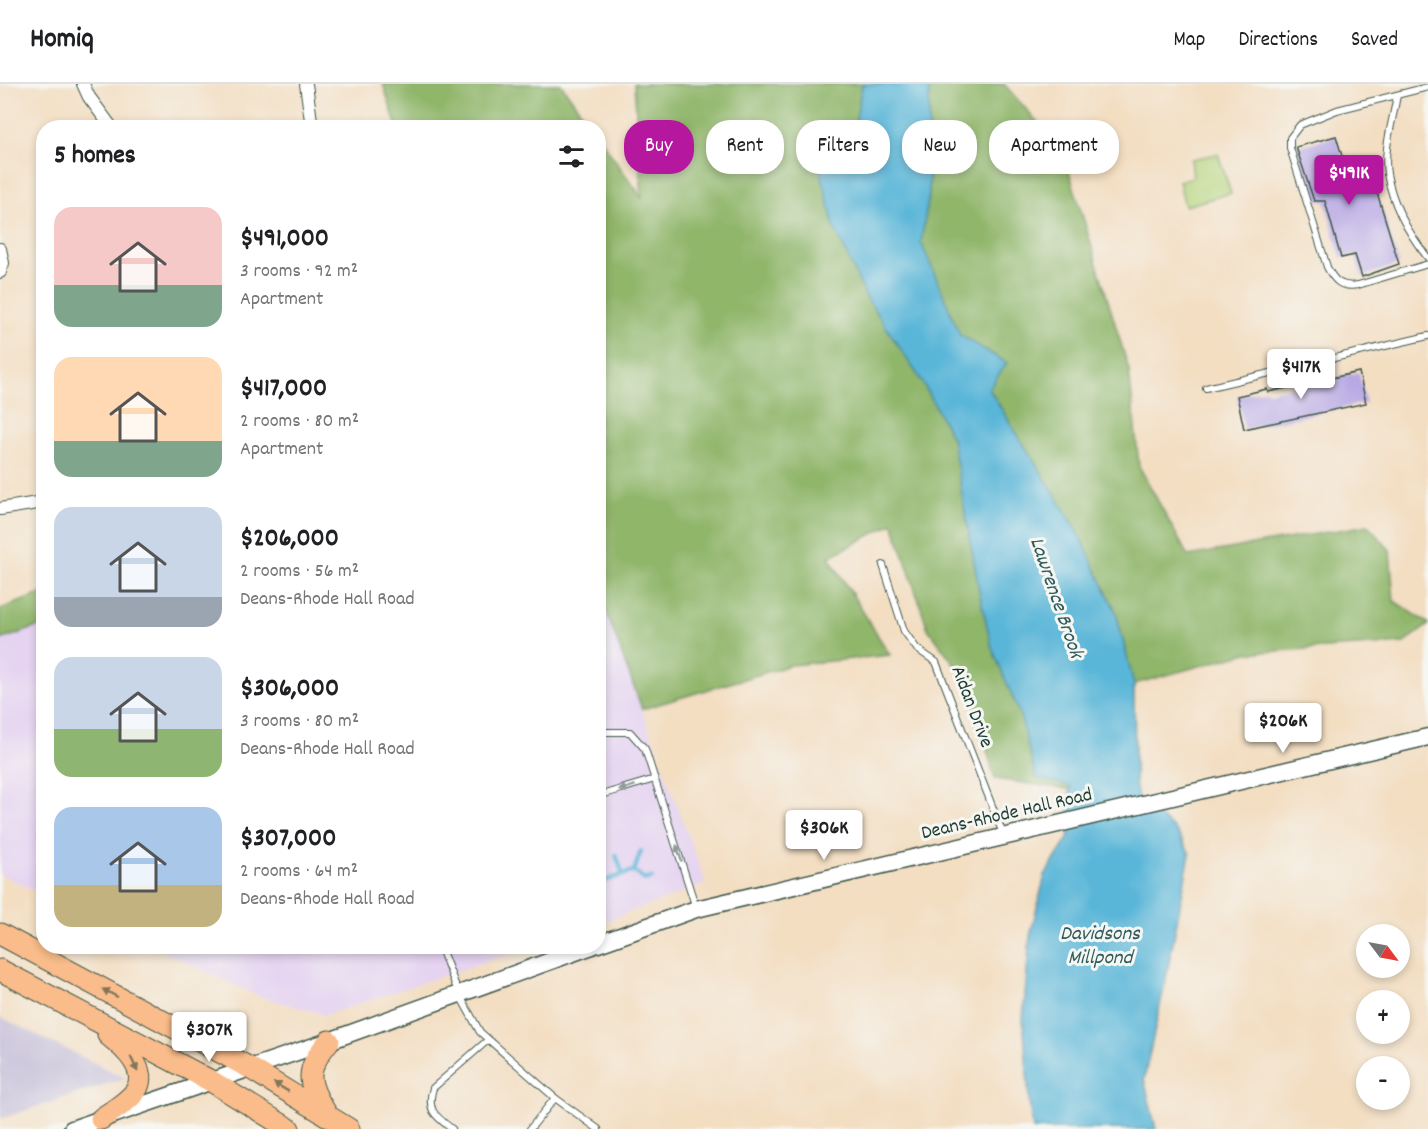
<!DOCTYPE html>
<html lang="en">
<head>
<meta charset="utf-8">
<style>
  :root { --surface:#fff; --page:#f2f2f2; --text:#202124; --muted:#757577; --line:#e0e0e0; --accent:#b5179e }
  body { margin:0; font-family:Dekko,sans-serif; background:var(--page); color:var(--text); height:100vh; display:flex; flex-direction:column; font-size:22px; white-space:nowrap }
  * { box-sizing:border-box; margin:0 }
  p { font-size:20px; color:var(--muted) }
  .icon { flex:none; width:33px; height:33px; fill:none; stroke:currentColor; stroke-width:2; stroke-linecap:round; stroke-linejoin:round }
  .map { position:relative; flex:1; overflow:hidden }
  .sheet { position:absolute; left:36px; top:36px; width:570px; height:834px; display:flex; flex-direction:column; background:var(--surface); border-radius:24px; box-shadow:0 3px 9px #0003 }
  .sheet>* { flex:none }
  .banner { position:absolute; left:624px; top:36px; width:570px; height:54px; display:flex; gap:12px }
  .needle { width:39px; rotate:122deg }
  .fabs { position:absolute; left:1356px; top:840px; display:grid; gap:12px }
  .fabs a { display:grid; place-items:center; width:54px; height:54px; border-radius:50%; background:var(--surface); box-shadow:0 3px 9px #0003; font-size:30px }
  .price { position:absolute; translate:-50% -51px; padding:0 14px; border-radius:6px; background:#fff; color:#222; font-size:20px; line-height:39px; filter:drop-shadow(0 2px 3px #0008) }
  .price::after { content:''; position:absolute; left:50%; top:36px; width:18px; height:14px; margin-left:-9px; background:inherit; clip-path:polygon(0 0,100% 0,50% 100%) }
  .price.on { background:var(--accent); color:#fff }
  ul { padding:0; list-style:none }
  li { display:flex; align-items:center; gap:18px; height:150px; padding:0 18px }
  li span { display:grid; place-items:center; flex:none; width:168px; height:120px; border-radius:18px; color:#555 }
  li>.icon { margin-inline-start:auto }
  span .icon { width:72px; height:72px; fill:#fffc; stroke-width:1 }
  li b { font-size:26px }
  h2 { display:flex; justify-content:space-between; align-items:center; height:72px; padding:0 18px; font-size:26px }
  .chip { padding:0 21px; border-radius:24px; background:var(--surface); box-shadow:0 3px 9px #0003; font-size:21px; line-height:54px }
  .chip.on { background:var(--accent); color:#fff }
  header { display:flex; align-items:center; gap:36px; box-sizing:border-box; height:84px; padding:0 30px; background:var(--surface); border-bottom:2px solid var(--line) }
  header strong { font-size:28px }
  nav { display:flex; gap:33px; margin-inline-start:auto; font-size:21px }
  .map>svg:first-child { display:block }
  .built { fill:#e5d3f1 }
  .industrial { fill:#c7c0d9 }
  .green { fill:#b5d47b; stroke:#6a8858; stroke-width:1.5 }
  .forest { fill:#90b66b; stroke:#587a50; stroke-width:1.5 }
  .water { fill:#5ab6d8; stroke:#3c7a86; stroke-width:1.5 }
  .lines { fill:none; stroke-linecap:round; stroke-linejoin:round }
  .stream { stroke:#5ab6d8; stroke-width:4.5 }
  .building { fill:#b8a8e4 }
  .service-casing { stroke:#3f5549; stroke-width:8 }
  .minor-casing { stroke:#3f5549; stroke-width:14 }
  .tertiary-casing { stroke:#3f5549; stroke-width:19 }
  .trunk-casing { stroke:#3f5549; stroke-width:23 }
  .service { stroke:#fff; stroke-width:6 }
  .minor { stroke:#fff; stroke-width:12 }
  .tertiary { stroke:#fff; stroke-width:16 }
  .trunk { stroke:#f9bc8a; stroke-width:21 }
  .oneway { fill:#8f9e9a }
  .oneway2 { fill:#81765b }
  .labels { text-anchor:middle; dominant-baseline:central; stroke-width:6; stroke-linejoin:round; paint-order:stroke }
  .street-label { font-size:20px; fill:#1f3d34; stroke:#f6f6f2 }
  .water-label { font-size:21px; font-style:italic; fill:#2e5b5d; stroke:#f6f6f2 }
</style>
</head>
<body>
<header>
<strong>Homiq</strong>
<nav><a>Map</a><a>Directions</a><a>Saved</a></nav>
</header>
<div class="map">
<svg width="1428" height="1045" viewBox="0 0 1428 1045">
  <rect width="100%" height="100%" fill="#f6f6f2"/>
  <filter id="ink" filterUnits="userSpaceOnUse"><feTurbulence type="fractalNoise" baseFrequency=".0167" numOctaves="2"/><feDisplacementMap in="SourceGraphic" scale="12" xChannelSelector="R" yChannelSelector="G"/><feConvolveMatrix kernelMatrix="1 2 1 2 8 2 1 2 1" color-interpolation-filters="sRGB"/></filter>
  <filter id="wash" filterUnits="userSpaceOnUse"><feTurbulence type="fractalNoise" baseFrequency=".008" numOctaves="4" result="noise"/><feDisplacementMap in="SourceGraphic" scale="24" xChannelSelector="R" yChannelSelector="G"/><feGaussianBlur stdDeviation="1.35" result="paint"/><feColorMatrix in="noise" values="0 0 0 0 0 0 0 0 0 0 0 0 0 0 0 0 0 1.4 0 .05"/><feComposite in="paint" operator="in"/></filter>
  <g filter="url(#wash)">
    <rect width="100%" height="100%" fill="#f3dec2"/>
    <g class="built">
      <path d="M598,508l108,292 -107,39h-1z"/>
      <path d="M43,541v269l-43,-20v-234z"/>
      <path d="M154,863h375l-204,68 -69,-20z"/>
    </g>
    <path class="industrial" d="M0,933l125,61 -125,41z"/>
    <path class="green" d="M1218,70l13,39 -46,13 -6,-25 14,-4 -2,-18z"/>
    <g class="forest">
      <path d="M383,0h178l31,43h-195z"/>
      <path d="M634,0h370l59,67 66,219 10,96 49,90 180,-31 22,25 4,51 34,22v2l-24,18 -157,10 -113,31 1,99 -33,11 -107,-15 -27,-97 -40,-53 -35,-106 -64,34 61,98 -99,10 -149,44 -43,-117v-455l43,61z"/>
      <path d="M43,509v32l-43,15v-31z"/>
    </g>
    <path class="water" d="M862,0h67v111l-8,47 39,93 47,28 -18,26 87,139 40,84 18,72 1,99 6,29 13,-1 23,21 13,22 -25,129 -21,96 12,50h-123l-3,-18 -7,-92 7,-83 15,-61 24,-38 1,-51 -34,-8 -16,-63 -28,-67 -12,-52 -28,-158 -31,-58 -55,-83 -32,-70 -16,-67 34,-18z"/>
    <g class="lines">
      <g class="stream">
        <path d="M616,771l7,20"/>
        <path d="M634,787l11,9 7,-2"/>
        <path d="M598,799l36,-12 7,-20"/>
      </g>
    </g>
    <g id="blocks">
      <g class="building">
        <path d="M1336,52l12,40 22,-6 29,94 -37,13 -7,-22 -14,3 -16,-57h-11l-18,-54z"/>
        <path d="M1359,288l7,31 -122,26 -7,-33 30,-7 1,3z"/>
      </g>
    </g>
  </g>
  <g filter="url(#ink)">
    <use href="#blocks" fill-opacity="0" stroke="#3f5549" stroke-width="1.5"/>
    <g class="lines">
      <g class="service-casing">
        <g id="service">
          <path d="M1428,3l-91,23 -37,15 -10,13v10l37,119c7,14 14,21 31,18l70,-21"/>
          <path d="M1397,11c-4,25 -14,55 -10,79 6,32 21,59 41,84"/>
          <path d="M1206,304l222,-52"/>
          <path d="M883,481l21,66 13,18 19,13 67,172"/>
          <path d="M598,648h32l15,17 51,159"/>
          <path d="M598,712l57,-17"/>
          <path d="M440,862l19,48 21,38 75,66 -25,31"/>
          <path d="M555,1014l43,31"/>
          <path d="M452,1045c-17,-13 -26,-19 -19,-41l55,-48"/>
        </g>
      </g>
      <g class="minor-casing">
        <g id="minor">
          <path d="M83,0l6,13 23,31"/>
          <path d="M306,0l6,44"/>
          <path d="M0,165l3,14 -3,9"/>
          <path d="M0,425l44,-7"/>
        </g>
      </g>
      <g class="tertiary-casing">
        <g id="tertiary">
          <path d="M598,860l98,-35 732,-172"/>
          <path d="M72,1045l257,-88 263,-95"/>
        </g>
      </g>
      <g class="trunk-casing">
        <g id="trunk">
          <path d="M0,850l248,133 101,62"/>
          <path d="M0,886l211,111 78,48"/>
          <path d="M326,1029c-20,-31 -21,-43 3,-72"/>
          <path d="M101,1035c11,-8 29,-18 36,-30 11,-21 -15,-43 -29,-54"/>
        </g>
      </g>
      <use href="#service" class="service"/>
      <use href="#minor" class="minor"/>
      <use href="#tertiary" class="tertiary"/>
      <use href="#trunk" class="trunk"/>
    </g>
    <defs><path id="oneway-solid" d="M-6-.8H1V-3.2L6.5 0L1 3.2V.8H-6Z" transform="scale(1.5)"/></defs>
    <g class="oneway">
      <use href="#oneway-solid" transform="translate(627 704) rotate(162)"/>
      <use href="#oneway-solid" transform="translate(679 769) rotate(-108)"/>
    </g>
    <g class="oneway2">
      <use href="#oneway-solid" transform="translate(110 909) rotate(-152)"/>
      <use href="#oneway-solid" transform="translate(134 980) rotate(65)"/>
      <use href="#oneway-solid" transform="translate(281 1003) rotate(-149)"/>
    </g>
  </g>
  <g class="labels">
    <g class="street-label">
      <text transform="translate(971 623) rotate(69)">Aidan Drive</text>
      <text transform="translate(1007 731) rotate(-13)">Deans-Rhode Hall Road</text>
    </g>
    <g class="water-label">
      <text transform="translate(1055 514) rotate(71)">Lawrence Brook</text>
      <text x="1100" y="851">Davidsons<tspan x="1100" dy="24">Millpond</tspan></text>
    </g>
  </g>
</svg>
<div class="fabs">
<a><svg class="needle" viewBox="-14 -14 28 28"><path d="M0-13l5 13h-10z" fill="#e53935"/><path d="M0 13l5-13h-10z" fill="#757577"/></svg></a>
<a>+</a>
<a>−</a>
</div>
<b class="price on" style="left:1349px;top:122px">$491K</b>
<b class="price" style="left:1301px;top:316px">$417K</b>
<b class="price" style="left:1283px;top:670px">$206K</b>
<b class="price" style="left:824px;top:777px">$306K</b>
<b class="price" style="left:209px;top:979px">$307K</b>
<div class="banner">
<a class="chip on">Buy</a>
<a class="chip">Rent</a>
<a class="chip">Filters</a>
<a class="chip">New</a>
<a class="chip">Apartment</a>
</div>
<section class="sheet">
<h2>5 homes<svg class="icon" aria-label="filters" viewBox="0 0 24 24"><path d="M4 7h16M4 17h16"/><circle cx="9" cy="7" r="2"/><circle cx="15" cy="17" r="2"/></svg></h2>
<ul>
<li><span style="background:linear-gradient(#f6c9c9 65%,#7fa58c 0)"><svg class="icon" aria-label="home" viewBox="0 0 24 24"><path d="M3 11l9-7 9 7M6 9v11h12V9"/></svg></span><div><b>$491,000</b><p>3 rooms · 92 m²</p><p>Apartment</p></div></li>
<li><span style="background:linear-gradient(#ffd9b3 70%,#7fa58c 0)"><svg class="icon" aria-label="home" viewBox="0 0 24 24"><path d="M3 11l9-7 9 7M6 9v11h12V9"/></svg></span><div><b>$417,000</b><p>2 rooms · 80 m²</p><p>Apartment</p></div></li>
<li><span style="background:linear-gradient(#c9d6e8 75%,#9aa5b1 0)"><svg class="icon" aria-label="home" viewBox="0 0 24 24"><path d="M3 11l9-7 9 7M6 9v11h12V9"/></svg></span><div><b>$206,000</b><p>2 rooms · 56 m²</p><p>Deans-Rhode Hall Road</p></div></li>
<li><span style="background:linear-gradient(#c9d6e8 60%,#8fb573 0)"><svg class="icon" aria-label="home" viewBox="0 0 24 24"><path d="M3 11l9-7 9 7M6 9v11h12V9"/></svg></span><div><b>$306,000</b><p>3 rooms · 80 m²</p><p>Deans-Rhode Hall Road</p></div></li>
<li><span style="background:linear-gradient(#a9c7e8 65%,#c2b280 0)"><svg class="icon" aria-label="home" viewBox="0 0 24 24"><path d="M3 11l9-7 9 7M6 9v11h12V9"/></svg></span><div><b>$307,000</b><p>2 rooms · 64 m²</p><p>Deans-Rhode Hall Road</p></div></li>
</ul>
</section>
</div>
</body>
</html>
